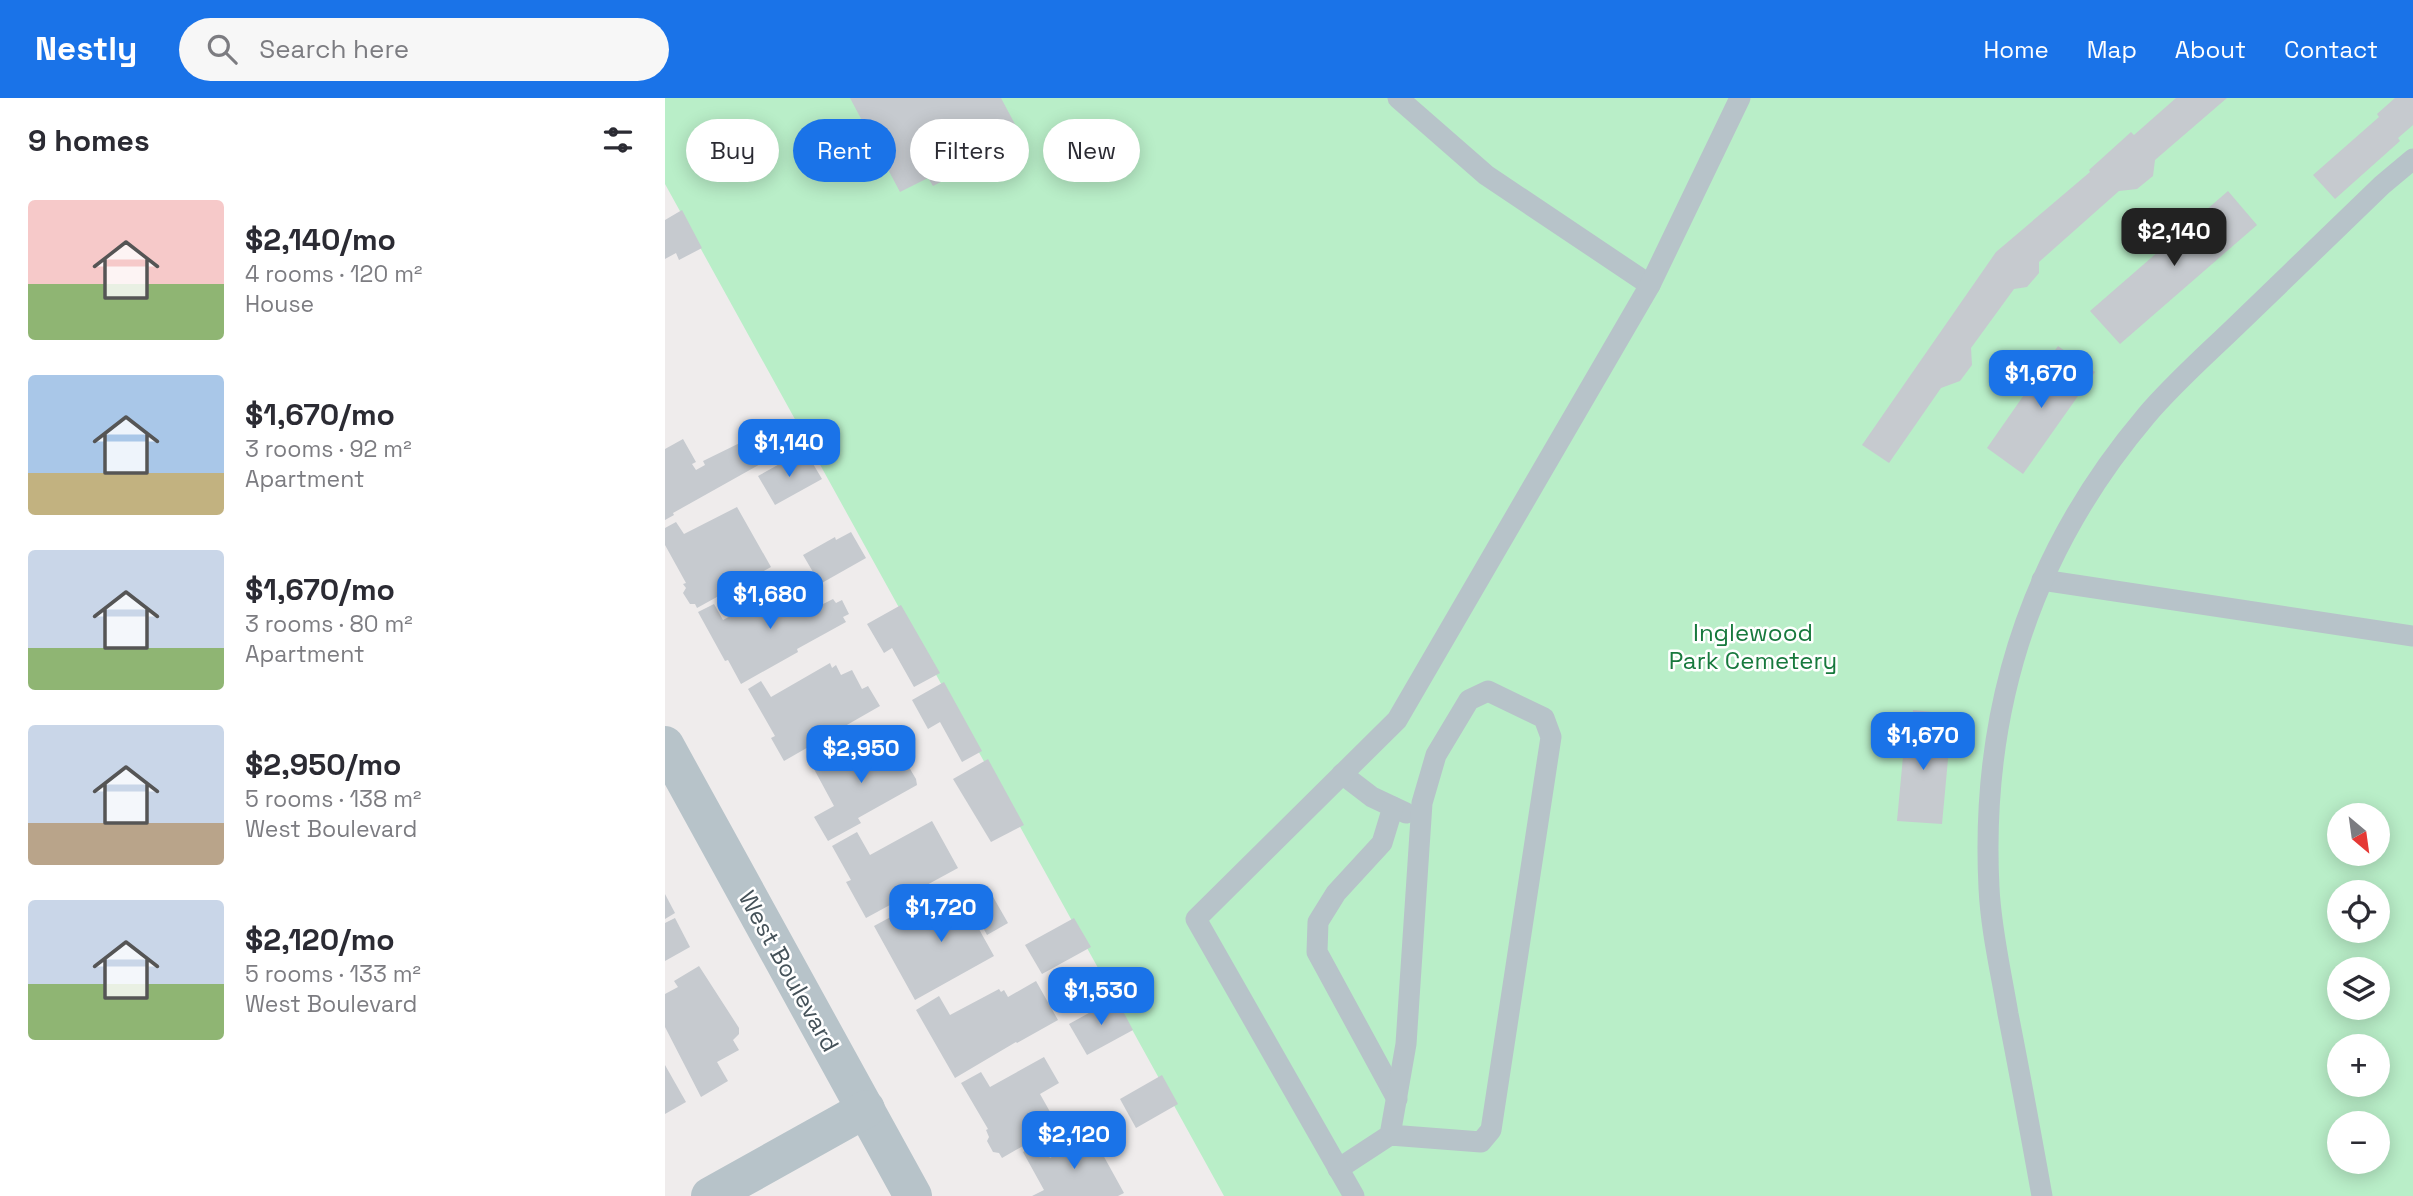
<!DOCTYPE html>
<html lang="en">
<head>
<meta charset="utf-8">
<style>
  :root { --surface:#fff; --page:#f7f7f7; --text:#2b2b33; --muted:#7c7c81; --accent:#1a73e8 }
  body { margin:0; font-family:"Space Grotesk",sans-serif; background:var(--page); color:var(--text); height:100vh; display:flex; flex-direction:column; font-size:26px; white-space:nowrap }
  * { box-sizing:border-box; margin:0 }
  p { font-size:23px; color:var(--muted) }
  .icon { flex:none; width:38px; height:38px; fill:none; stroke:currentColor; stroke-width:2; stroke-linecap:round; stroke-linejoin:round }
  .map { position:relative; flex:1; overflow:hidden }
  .side { display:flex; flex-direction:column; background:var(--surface); width:665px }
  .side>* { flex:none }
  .guide { position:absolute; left:21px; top:21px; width:665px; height:63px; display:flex; gap:14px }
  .needle { width:46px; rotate:151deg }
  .tools { position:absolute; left:1662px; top:705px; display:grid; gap:14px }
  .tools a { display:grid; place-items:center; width:63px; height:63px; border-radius:50%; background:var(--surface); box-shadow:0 4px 18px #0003; font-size:35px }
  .price { position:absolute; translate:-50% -60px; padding:0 16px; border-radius:14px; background:var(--accent); color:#fff; font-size:23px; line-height:46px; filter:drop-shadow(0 2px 4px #0008) }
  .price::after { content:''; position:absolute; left:50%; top:42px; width:21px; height:16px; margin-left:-10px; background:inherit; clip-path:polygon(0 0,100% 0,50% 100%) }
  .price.selected { background:#222; color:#fff }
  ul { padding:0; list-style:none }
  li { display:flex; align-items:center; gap:21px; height:175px; padding:0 28px }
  li span { display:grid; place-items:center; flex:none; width:196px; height:140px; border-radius:7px; color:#555 }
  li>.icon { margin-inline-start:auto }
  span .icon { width:84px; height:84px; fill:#fffc; stroke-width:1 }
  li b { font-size:30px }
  h2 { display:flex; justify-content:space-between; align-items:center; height:84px; padding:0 28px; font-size:30px }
  .tag { padding:0 24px; border-radius:32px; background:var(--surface); box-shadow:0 4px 18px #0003; font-size:24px; line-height:63px }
  .tag.selected { background:var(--accent); color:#fff }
  header { display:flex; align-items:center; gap:42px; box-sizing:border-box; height:98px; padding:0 35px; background:var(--accent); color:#fff }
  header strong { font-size:33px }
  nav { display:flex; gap:38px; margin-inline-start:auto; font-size:24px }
  .search { width:490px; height:63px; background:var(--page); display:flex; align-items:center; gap:18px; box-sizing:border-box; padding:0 24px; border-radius:38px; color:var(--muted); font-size:26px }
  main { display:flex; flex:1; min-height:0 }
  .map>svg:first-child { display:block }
  .green { fill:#b9eec8; fill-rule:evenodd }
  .building { fill:#c6cacf }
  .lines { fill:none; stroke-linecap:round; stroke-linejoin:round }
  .service { stroke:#b7c3c9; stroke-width:21 }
  .minor { stroke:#b7c3c9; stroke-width:38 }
  .labels { text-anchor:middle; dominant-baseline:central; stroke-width:5; stroke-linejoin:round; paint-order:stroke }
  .park-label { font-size:24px; fill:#17793d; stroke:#fff }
  .street-label { font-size:24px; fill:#455259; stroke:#fff }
</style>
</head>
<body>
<header>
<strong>Nestly</strong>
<div class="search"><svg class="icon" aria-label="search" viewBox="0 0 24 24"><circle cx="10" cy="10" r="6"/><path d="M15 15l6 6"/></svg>Search here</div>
<nav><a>Home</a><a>Map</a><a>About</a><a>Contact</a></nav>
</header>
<main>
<section class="side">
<h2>9 homes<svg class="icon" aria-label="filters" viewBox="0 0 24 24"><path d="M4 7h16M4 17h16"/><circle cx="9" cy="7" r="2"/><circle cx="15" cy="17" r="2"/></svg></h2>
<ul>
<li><span style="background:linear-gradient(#f6c9c9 60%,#8fb573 0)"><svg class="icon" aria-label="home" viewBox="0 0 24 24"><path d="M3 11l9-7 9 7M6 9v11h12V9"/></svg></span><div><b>$2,140/mo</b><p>4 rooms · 120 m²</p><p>House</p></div></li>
<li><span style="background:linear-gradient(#a9c7e8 70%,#c2b280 0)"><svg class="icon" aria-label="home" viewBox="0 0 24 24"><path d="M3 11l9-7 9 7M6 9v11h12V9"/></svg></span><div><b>$1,670/mo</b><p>3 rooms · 92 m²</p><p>Apartment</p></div></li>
<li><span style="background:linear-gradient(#c9d6e8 70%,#8fb573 0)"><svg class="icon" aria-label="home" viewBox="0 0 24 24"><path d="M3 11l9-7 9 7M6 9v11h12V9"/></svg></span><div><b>$1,670/mo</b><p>3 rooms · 80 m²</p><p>Apartment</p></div></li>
<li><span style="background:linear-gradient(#c9d6e8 70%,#b9a48a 0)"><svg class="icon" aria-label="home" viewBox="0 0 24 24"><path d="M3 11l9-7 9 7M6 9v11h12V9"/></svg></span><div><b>$2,950/mo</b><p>5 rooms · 138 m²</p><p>West Boulevard</p></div></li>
<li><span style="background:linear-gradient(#c9d6e8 60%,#8fb573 0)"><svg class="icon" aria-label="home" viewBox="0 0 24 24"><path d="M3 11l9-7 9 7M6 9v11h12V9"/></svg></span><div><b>$2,120/mo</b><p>5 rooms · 133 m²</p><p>West Boulevard</p></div></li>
</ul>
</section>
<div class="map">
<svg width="1748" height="1098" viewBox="0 0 1748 1098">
  <rect width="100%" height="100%" fill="#efecec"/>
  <path class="green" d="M0,0h1748v1098h-1189l-559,-1012zM1675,718h38v38h-38zM1675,794h38v39h-38zM1675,872h38v38h-38zM1675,948h38v39h-38zM1675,1026h38v38h-38z"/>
  <g class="building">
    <path d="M185,0h151l22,41 -90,47 -5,-8 -28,14z"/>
    <path d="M1511,0h51l-72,62 -2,16 -16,13 -18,2 -80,71v11l-12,14 -13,2 -43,59 1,17 -12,16 -19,7 -52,75 -27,-18 134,-193 94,-80 -1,-2 42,-38 3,3z"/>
    <path d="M1730,0h18v27l-15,13 2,3 -65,58 -22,-24 66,-58 -2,-3z"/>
    <path d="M1563,93l29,34 -137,119 -30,-33z"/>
    <path d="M17,112l20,38 -23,12 -3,-7 -11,6v-39z"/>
    <path d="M1393,248l37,26 -72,102 -36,-26z"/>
    <path d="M85,340l14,24 -91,51 1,2 -9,5v-71l18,-10 13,23 -4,2 4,6 9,-5 -2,-4z"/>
    <path d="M127,359l4,7 13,-7 13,22 -47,26 -17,-29z"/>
    <path d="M72,409l34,60 -74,41 -2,-4h-5l-7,-11 3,-5 -3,-4 3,-1 -21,-38v-17l11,-6 8,12z"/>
    <path d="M186,434l15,26 -46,26 -17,-29 32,-18 1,3z"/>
    <path d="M138,494l10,17 20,-10 3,4 6,-3 7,14 -6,3 3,5 -49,27 1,3 -57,32 -13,-24 -3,1 -27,-49 16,-8 9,16 51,-27 6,12z"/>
    <path d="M236,507l39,68 -26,14 -22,-39 -8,5 -17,-29z"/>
    <path d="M165,565l2,5 4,-3 5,10 11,-5 10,19 6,-3 12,20 -96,55 -13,-23 4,-2 -27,-47 13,-8 10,16z"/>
    <path d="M279,584l38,69 -20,11 -22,-40 -12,7 -16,-29z"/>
    <path d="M1248,612l19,2 -1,5h3l-2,19 18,2 -8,86 -45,-3 8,-86h4l1,-20h3z"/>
    <path d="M216,642l4,7 9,-5 22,37 1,6 -59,33 3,5 -33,18 -14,-24 20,-11 -26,-48 13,-8 10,18z"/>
    <path d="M323,661l36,66 -33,17 -38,-63z"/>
    <path d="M267,723l26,47 -92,50 -20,-36 5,-2 -19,-34 25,-14 13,23z"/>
    <path d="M0,796l10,19 -10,6z"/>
    <path d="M327,797l16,28 -21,12 -8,-15 -4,2 19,34 -79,44 -41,-74 24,-13 9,15 48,-26 6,10z"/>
    <path d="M10,820l15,29 -25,14v-38z"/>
    <path d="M409,820l17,29 -49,27 -17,-29z"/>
    <path d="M34,868l40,62v6l-6,6 6,10 -22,12 11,19 -27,16 -36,-70v-33l13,-7 -4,-6z"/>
    <path d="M371,883l22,39 -41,23 -1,-1 -61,36 -39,-68 23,-14 11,19 49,-26 2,3 3,-2 4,7z"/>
    <path d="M451,900l17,32 -46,25 -18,-31z"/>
    <path d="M379,959l15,26 -19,11 18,32 -56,32 -3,-5 -6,-1 -6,-11 2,-4 -3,-7 2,-1 -27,-46 20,-11 9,15z"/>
    <path d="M0,967l21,37 -21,12z"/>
    <path d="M497,977l16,29 -42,24 -16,-29z"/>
    <path d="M427,1037l32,58 -6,3h-86l12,-6 -21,-38 18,-10 9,16z"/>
  </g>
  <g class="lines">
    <g class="service">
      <path d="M733,0l88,77 164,110"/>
      <path d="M1377,482l371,56"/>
      <path d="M677,676l30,23 34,16"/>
      <path d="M728,709l-11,36 -46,50 -18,29 -1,30 80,147"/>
      <path d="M673,1071l52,-34 91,7 10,-12 60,-393 -7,-19 -56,-27 -19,9 -33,55 -14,48 -16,241 -16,91"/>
      <path d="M689,1098l-158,-277 201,-199 253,-435 90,-187"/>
      <path d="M1377,1098c-11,-61 -22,-122 -34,-182 -7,-42 -17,-84 -19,-126 -9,-178 42,-336 157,-472 27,-32 60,-61 90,-90 49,-47 97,-94 146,-141l31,-26"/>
    </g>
    <g class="minor">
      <path d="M0,647l248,451"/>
      <path d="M45,1098l156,-87"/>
    </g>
  </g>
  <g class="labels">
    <g class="park-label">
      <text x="1088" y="534">Inglewood<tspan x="1088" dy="28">Park Cemetery</tspan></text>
    </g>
    <g class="street-label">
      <text transform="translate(124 873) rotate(61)">West Boulevard</text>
    </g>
  </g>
</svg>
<div class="tools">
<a><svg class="needle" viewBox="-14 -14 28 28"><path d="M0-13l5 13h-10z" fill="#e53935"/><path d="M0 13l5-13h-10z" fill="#7c7c81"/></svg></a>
<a><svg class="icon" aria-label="locate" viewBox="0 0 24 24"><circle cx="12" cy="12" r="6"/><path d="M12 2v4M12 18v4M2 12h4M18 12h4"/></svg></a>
<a><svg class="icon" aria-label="layers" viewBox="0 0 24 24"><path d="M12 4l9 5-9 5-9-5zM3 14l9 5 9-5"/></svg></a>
<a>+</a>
<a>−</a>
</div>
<b class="price selected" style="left:1509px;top:170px">$2,140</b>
<b class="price" style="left:1376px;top:312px">$1,670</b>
<b class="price" style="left:124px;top:381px">$1,140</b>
<b class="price" style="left:105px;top:533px">$1,680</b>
<b class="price" style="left:1258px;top:674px">$1,670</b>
<b class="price" style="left:196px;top:687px">$2,950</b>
<b class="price" style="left:276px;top:846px">$1,720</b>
<b class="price" style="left:436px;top:929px">$1,530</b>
<b class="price" style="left:409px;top:1073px">$2,120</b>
<div class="guide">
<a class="tag">Buy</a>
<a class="tag selected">Rent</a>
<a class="tag">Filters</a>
<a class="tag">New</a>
</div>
</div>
</main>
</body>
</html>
